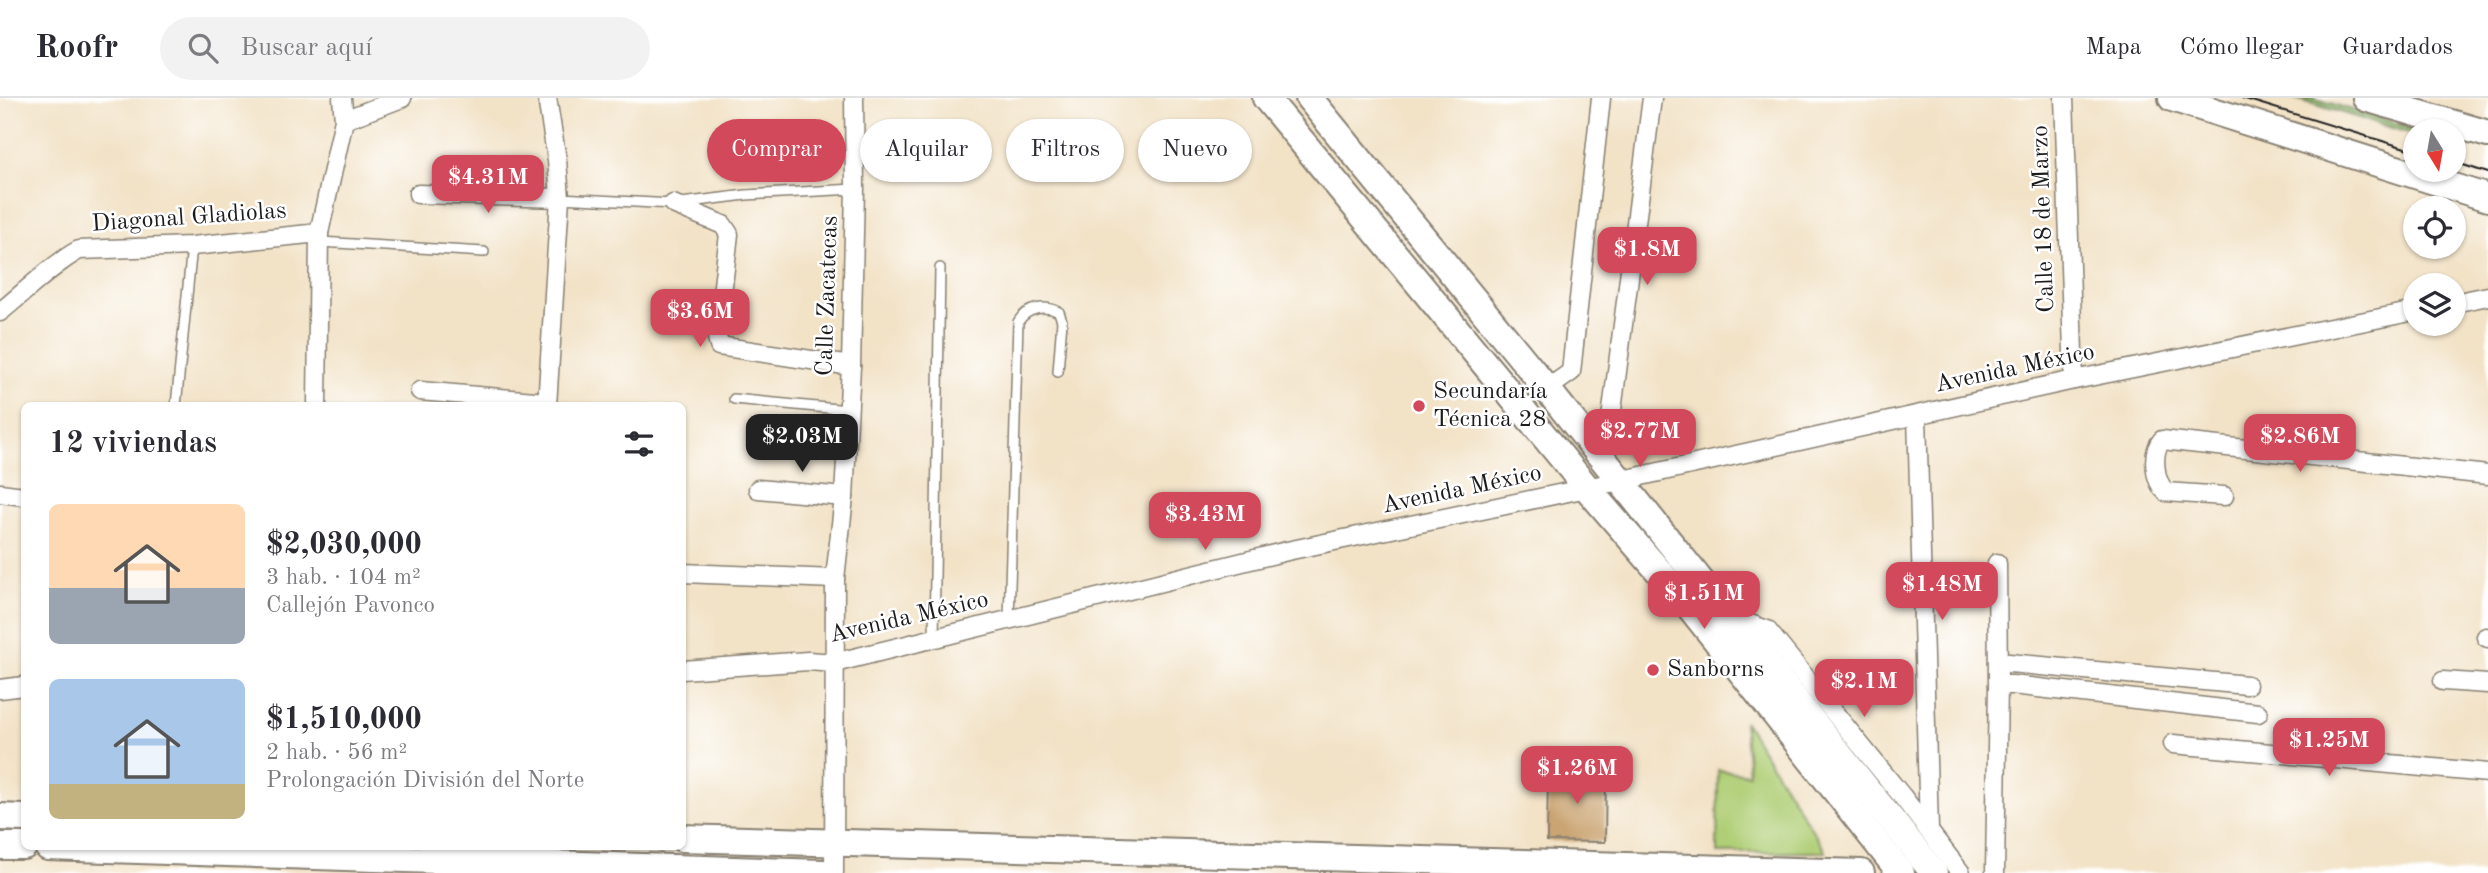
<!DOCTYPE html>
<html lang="es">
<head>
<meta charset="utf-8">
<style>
  :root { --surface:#fff; --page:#f2f2f3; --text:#2b2b33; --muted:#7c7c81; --line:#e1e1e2; --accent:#d1495b }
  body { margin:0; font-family:"Old Standard TT",serif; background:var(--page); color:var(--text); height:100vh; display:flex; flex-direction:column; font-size:26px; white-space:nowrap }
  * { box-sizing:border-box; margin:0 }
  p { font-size:23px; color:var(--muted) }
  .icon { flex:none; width:38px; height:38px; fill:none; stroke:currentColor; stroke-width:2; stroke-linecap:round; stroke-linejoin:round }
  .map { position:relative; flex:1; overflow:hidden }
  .side { position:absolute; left:21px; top:304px; width:665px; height:448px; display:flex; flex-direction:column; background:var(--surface); border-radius:10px; box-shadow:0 2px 5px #0004 }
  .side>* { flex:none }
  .top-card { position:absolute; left:707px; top:21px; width:665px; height:63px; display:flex; gap:14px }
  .needle { width:46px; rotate:169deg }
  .buttons { position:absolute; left:2403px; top:21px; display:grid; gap:14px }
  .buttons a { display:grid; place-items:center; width:63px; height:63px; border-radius:50%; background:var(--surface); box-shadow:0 2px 5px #0004; font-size:35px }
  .price { position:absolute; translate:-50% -60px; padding:0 16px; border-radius:14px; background:var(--accent); color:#fff; font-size:23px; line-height:46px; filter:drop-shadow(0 2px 4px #0008) }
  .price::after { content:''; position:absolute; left:50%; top:42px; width:21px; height:16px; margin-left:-10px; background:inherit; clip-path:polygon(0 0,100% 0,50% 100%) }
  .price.on { background:#222; color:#fff }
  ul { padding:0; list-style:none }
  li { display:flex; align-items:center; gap:21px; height:175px; padding:0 28px }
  li span { display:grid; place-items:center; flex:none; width:196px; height:140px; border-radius:10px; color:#555 }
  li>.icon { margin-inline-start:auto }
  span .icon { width:84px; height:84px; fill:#fffc; stroke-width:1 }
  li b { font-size:30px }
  h2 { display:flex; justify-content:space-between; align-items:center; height:84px; padding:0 28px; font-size:30px }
  .chip { padding:0 24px; border-radius:32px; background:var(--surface); box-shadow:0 2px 5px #0004; font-size:24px; line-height:63px }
  .chip.on { background:var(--accent); color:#fff }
  header { display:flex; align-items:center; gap:42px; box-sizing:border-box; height:98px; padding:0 35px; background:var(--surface); border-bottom:2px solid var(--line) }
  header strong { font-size:33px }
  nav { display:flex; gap:38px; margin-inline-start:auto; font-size:24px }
  .search { width:490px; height:63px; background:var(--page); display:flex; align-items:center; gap:18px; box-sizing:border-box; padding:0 24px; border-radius:38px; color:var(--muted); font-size:26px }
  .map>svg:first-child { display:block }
  .green { fill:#afce75; stroke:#667548; stroke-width:2 }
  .forest { fill:#8bb166; stroke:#546641; stroke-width:2 }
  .building { fill:#caa472 }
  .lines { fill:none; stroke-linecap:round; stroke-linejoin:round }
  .lane-casing { stroke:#877f71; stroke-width:12 }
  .street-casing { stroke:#877f71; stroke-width:21 }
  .secondary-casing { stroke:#877f71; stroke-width:30 }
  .lane { stroke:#fff; stroke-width:9 }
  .street { stroke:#fff; stroke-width:18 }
  .secondary { stroke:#fff; stroke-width:26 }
  .tram { stroke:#1c1c1c; stroke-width:2 }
  .poi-dot { fill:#d1495b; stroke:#fff; stroke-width:2.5 }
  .labels { text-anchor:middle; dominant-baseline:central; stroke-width:5; stroke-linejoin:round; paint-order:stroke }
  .street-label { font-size:24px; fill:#1c1c1c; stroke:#fff }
  .poi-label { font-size:24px; fill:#1c1c1c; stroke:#fff; text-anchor:start }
</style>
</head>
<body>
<header>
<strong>Roofr</strong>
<div class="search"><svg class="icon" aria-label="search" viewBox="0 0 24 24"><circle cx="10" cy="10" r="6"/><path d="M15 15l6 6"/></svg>Buscar aquí</div>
<nav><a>Mapa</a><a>Cómo llegar</a><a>Guardados</a></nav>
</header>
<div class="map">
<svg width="2488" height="775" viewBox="0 0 2488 775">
  <rect width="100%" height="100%" fill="#fff"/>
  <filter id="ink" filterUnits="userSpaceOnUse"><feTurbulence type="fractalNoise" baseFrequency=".0143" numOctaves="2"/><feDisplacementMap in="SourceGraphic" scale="14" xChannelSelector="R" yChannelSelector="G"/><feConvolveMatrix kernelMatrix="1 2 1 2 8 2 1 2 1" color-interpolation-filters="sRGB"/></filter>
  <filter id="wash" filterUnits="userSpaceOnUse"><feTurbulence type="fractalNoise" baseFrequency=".00686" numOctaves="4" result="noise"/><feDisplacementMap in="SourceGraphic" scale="28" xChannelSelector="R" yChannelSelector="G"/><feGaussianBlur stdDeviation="1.57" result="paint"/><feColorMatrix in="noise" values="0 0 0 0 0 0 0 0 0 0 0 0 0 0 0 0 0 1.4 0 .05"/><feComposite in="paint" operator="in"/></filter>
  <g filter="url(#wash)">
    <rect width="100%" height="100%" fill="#f2e2c6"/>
    <path class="green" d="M1744,623l82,131 -109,1 1,-83 31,4z"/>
    <path class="forest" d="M2293,0h20l110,33h-8v4z"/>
    <g id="blocks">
      <path class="building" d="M1548,672h58l-1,72 -58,-1z"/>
    </g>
  </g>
  <g filter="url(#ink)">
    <use href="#blocks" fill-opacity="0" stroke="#877f71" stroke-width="2"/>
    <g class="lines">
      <g class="lane-casing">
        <g id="lane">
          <path d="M560,100l113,6 73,-9 109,-6"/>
          <path d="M320,144l164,10"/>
          <path d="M734,301l114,11"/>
          <path d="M176,308l16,-160"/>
          <path d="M1009,522l9,-298c9,-15 27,-17 41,-10l3,9 -4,51"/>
          <path d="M934,541l6,-371"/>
        </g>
      </g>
      <g class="street-casing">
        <g id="street">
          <path d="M2064,0l10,282"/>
          <path d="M344,22l58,-22"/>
          <path d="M418,96l142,4"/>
          <path d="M673,106l50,21 6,9 -12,103 2,9 132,20"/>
          <path d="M2454,205l34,-7"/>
          <path d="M0,214c24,-19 53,-48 79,-62l113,-4 127,-13"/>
          <path d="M1547,291l24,-17 30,-274"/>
          <path d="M420,293l127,11"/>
          <path d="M317,308l2,-173 25,-113 -2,-22"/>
          <path d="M547,308l13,-208 -3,-38 -10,-62"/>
          <path d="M1917,318l12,413"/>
          <path d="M1592,349l17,-13 43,-336"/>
          <path d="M758,391l86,8"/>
          <path d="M0,395l24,3"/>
          <path d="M2224,398l-58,-4c-12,-11 -15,-40 -4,-52l326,35"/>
          <path d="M682,475l153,6"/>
          <path d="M1730,519l37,13 135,166 59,77"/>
          <path d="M2486,539l2,1"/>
          <path d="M1998,564l249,23"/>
          <path d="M682,572l126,-9 26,2 453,-112 300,-63 487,-108 341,-69"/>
          <path d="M2443,583l45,3"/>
          <path d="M1998,587h14l246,28"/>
          <path d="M0,591l24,-3"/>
          <path d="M2173,646l315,29"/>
          <path d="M834,775l1,-294 9,-82 7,-131 4,-177 -1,-91"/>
          <path d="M1995,775l3,-188 -1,-122"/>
        </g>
      </g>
      <g class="secondary-casing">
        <g id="secondary">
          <path d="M1266,0l321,390 102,118 212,267"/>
          <path d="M1309,0l238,291 387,484"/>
          <path d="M2172,0l316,100"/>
          <path d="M2366,0l122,36"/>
          <path d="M0,719l24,1"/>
          <path d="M682,740l1179,35"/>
          <path d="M0,748h24"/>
          <path d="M48,749l775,26"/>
        </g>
      </g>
      <use href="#lane" class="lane"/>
      <use href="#street" class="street"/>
      <use href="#secondary" class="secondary"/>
      <g class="tram">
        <path d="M2242,0l173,53"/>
        <path d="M2454,64l34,11"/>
      </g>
    </g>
  </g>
  <g class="poi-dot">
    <circle cx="1419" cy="308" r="7"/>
    <circle cx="1653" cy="572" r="7"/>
  </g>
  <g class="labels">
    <g class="street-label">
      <text transform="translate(189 120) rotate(-4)">Diagonal Gladiolas</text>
      <text transform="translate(2044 121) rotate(-92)">Calle 18 de Marzo</text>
      <text transform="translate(828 198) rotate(-88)">Calle Zacatecas</text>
      <text transform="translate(2015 271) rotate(-12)">Avenida México</text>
      <text transform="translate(1462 392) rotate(-12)">Avenida México</text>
      <text transform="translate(909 520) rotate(-13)">Avenida México</text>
    </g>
    <g class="poi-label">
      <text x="1433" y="294">Secundaría<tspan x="1433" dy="28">Técnica 28</tspan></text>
      <text x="1667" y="572">Sanborns</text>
    </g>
  </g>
</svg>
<div class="buttons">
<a><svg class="needle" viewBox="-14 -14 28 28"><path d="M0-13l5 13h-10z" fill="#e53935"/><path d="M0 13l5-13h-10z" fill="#7c7c81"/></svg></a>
<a><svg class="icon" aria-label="locate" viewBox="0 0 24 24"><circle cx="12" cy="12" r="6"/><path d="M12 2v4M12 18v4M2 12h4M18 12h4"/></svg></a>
<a><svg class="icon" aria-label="layers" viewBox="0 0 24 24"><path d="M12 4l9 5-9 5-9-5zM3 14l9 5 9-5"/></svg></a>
</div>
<b class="price" style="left:488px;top:117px">$4.31M</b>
<b class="price" style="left:1647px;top:189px">$1.8M</b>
<b class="price" style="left:700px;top:251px">$3.6M</b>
<b class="price" style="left:1640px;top:371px">$2.77M</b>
<b class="price on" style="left:802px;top:376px">$2.03M</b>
<b class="price" style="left:2300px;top:376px">$2.86M</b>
<b class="price" style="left:1205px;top:454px">$3.43M</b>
<b class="price" style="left:1942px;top:524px">$1.48M</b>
<b class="price" style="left:1704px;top:533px">$1.51M</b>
<b class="price" style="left:1864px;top:621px">$2.1M</b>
<b class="price" style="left:2329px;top:680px">$1.25M</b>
<b class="price" style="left:1577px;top:708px">$1.26M</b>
<div class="top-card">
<a class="chip on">Comprar</a>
<a class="chip">Alquilar</a>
<a class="chip">Filtros</a>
<a class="chip">Nuevo</a>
</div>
<section class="side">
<h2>12 viviendas<svg class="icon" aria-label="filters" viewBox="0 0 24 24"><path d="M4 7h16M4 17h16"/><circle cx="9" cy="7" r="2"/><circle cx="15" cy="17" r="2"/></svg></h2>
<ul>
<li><span style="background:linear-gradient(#ffd9b3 60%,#9aa5b1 0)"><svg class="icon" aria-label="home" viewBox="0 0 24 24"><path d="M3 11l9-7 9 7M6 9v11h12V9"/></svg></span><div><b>$2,030,000</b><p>3 hab. · 104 m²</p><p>Callejón Pavonco</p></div></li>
<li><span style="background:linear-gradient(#a9c7e8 75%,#c2b280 0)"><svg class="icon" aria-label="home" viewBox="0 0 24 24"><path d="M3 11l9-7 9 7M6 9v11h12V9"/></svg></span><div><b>$1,510,000</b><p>2 hab. · 56 m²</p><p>Prolongación División del Norte</p></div></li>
</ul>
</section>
</div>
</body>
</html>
